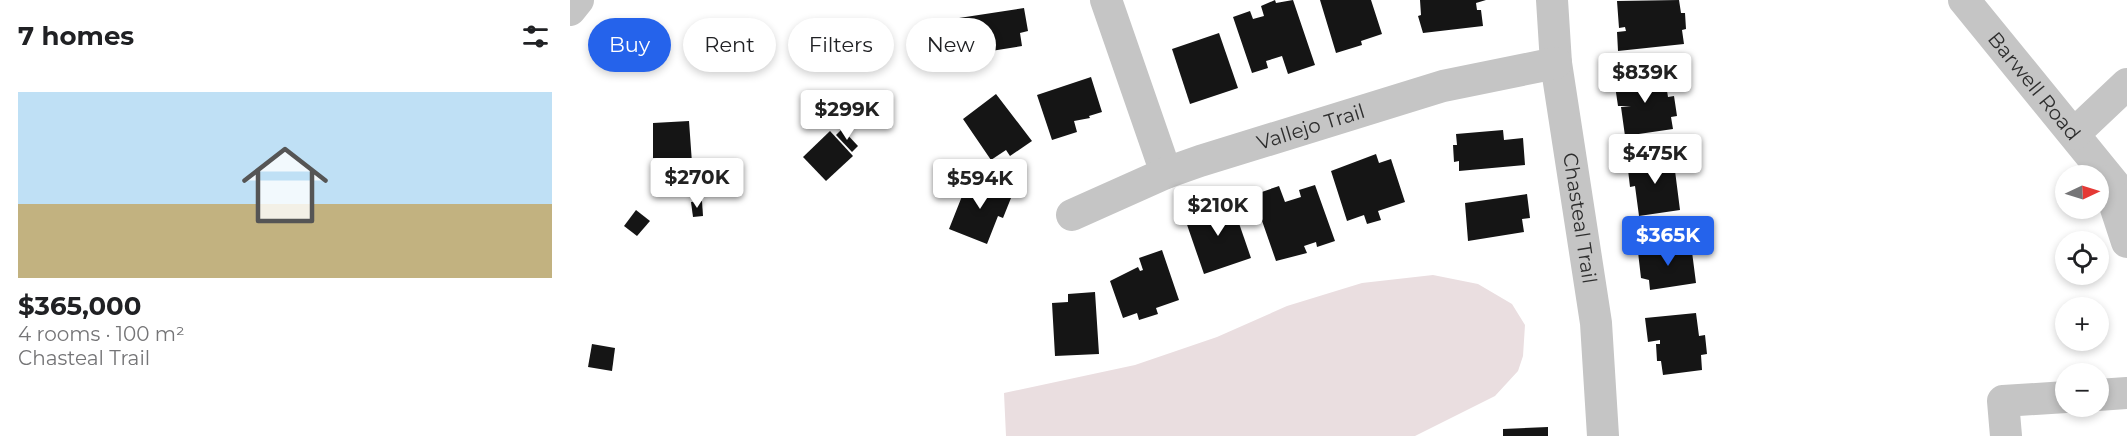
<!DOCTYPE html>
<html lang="en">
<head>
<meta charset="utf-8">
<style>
  :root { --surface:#fff; --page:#f6f6f6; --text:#202124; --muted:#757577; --line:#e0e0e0; --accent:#2563eb }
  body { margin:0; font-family:Montserrat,sans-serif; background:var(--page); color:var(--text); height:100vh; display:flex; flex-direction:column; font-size:22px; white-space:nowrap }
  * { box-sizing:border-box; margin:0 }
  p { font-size:20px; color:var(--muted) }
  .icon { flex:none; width:33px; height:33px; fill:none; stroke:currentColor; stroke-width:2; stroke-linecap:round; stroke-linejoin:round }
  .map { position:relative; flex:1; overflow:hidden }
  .side { display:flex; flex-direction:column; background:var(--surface); width:570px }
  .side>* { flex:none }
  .guide { position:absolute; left:18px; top:18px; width:570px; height:54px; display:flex; gap:12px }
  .needle { width:39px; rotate:86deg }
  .controls { position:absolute; left:1485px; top:165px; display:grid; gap:12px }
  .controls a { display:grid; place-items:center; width:54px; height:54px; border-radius:50%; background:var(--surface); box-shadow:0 3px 9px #0003; font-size:30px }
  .price { position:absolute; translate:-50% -51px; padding:0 14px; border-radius:6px; background:#fff; color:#222; font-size:20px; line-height:39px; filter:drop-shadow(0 2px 3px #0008) }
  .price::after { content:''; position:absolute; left:50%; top:36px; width:18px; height:14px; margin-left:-9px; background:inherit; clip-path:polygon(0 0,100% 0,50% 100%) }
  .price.current { background:var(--accent); color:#fff }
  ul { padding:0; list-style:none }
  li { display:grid; align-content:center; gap:12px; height:318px; padding:0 18px }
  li+li { border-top:2px solid var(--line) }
  li span { display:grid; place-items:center; height:186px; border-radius:0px; color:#555 }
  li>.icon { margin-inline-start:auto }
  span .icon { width:108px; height:108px; fill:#fffc; stroke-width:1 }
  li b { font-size:26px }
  h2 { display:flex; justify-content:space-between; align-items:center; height:72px; padding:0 18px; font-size:26px }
  .tag { padding:0 21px; border-radius:27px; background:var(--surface); box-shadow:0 3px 9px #0003; font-size:21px; line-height:54px }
  .tag.current { background:var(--accent); color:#fff }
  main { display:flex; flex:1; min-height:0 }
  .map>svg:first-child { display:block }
  .green { fill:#eadee0 }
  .building { fill:#151515 }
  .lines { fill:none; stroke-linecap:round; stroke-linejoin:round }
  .minor { stroke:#c5c5c5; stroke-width:32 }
  .labels { text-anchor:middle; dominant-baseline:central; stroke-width:6; stroke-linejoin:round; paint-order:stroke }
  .street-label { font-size:20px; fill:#2e2e2e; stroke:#fff }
</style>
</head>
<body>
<main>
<section class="side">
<h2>7 homes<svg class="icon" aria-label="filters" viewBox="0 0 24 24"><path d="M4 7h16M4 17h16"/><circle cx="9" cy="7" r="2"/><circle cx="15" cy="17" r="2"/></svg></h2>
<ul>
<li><span style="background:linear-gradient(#bfe0f5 60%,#c2b280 0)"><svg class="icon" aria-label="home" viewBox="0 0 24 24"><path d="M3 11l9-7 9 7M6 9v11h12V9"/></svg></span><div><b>$365,000</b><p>4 rooms · 100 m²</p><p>Chasteal Trail</p></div></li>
</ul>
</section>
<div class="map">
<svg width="1557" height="436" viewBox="0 0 1557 436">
  <rect width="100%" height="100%" fill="#fff"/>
  <path class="green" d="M863,275l45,9 34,20 13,21 -2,31 -5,15 -23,25 -80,40h-409l-2,-43 131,-28 82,-28 70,-31 75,-23z"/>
  <g class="building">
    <path d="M705,0l1,3 17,-3 22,65 -27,9 -6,-18 -16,5 2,7 -16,5 -19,-56 17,-6 3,8 11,-3 -3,-10z"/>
    <path d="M750,0h51l11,34 -21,7 1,4 -26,8z"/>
    <path d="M850,0h66l-10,3 1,7h4l2,16 -60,7 -5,-17 3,-1z"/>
    <path d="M1109,0l2,13h4l1,16 -4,1 2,14 -66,7 -1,-19 9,-1 -1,-4 -6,1 -2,-27z"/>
    <path d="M454,8l4,23 -8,2 2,13 -56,9 -7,-37z"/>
    <path d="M649,33l19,55 -48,16 -18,-55z"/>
    <path d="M167,48l14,13 -8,9 -15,-13z"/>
    <path d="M1094,72l4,25 6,-1 3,20 -6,1 2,12 -48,7 -4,-29 10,-1h-13l-4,-27z"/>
    <path d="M521,77l11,35 -13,4 1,2 -16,3 3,11 -25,8 -15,-45z"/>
    <path d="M426,94l36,47 -22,15 -4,-6 -15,10 -28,-41z"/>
    <path d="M119,121l4,56 -35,2 -2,-21h-3v-35z"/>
    <path d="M272,129l16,17 -6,6 -16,-17z"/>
    <path d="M933,130l1,10 19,-2 2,27 -66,6v-10l-5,1 -1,-17h4l-1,-11z"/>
    <path d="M260,131l23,25 -27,25 -23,-24z"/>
    <path d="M806,154l3,9 12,-4 14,43 -27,9 3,9 -14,4 -3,-9 -17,6 -16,-50z"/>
    <path d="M1103,155l7,55 -41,6 -4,-30 -5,1 -3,-26z"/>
    <path d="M400,176l43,17 -10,25 -5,-2 -11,28 -38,-15z"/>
    <path d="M745,185l20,56 -18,6 -1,-5 -12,4 3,7 -31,8 -23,-66 26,-9 6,16 16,-5 -2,-7z"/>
    <path d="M957,194l3,24 -8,1 2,13 -56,9 -3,-38z"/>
    <path d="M661,200l20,58 -47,16 -20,-58z"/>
    <path d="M132,201l1,15 -10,1 -2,-15z"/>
    <path d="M66,210l14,11 -13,15 -13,-10z"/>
    <path d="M1121,244l5,39 -46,7 -1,-10 -8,-2 -3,-26z"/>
    <path d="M592,250l17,50 -23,8 2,6 -19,6 -2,-7 -14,5 -13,-37 28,-14 2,4 3,-1 -4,-12z"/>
    <path d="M525,292l4,62 -44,2 -3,-53 16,-1v-8z"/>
    <path d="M1126,313l3,23 6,-1 2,19 -6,1 1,15 -39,5 -2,-14h-4l-1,-17h4v-4l-12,2 -3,-24z"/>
    <path d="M22,344l23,4 -3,23 -24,-4z"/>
    <path d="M978,427v9h-45v-7z"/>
  </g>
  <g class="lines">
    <g class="minor">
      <path d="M536,0l60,173"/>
      <path id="s1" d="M982,0l4,63 40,260 7,113"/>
      <path id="s2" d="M1394,0l163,200"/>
      <path d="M0,10l8,-10"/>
      <path d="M1504,134l53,-50"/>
      <path d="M1537,181l20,61"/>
      <path id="s3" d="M502,215l94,-42 34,-12 243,-75 113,-23"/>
      <path d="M1528,395l29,-2"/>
      <path d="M1436,436l-3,-35 63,-4"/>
    </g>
  </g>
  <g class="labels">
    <g class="street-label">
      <text stroke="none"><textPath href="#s2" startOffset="111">Barwell Road</textPath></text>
      <text stroke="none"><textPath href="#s3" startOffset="255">Vallejo Trail</textPath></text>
      <text stroke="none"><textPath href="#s1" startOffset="220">Chasteal Trail</textPath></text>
    </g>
  </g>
</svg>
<div class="controls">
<a><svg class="needle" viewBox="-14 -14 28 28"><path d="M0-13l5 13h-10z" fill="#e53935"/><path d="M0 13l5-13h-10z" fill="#757577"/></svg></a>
<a><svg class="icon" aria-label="locate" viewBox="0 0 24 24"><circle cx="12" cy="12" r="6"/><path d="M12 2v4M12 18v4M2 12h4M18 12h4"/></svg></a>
<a>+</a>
<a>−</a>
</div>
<b class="price" style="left:1075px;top:104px">$839K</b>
<b class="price" style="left:277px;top:141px">$299K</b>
<b class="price" style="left:1085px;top:185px">$475K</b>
<b class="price" style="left:127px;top:209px">$270K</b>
<b class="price" style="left:410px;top:210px">$594K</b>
<b class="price" style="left:648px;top:237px">$210K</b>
<b class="price current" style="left:1098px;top:267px">$365K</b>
<div class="guide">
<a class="tag current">Buy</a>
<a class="tag">Rent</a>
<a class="tag">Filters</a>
<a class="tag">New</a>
</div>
</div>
</main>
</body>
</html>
